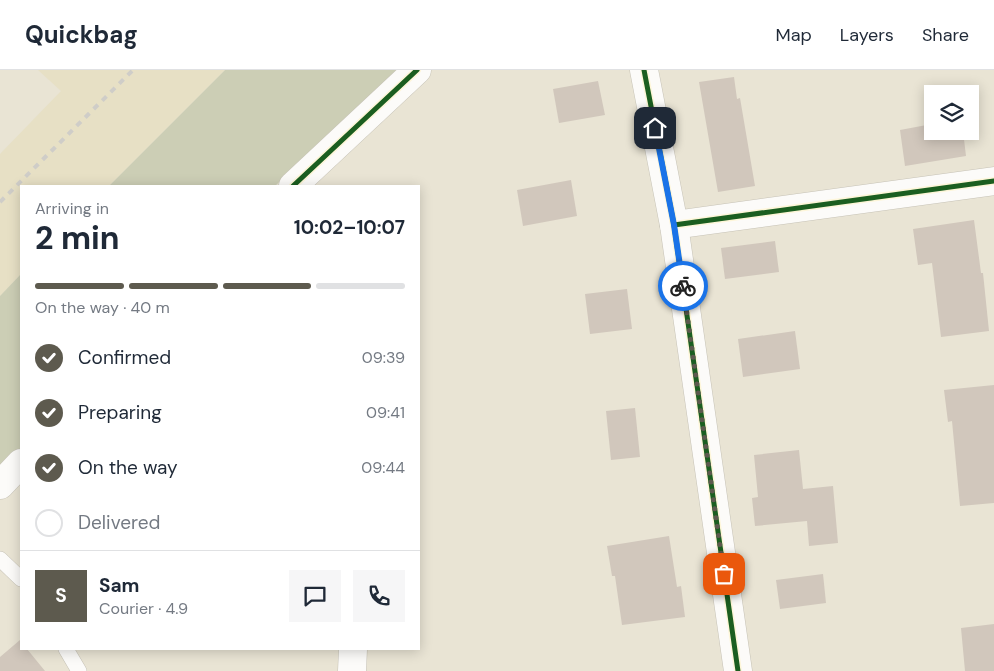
<!DOCTYPE html>
<html lang="en">
<head>
<meta charset="utf-8">
<style>
  body { margin:0; font-family:"DM Sans",sans-serif; background:#f6f6f7; color:#1f2937; height:100vh; display:flex; flex-direction:column; font-size:19px; white-space:nowrap }
  * { box-sizing:border-box; margin:0 }
  p { font-size:16px; color:#747a83 }
  .icon { flex:none; width:28px; height:28px; fill:none; stroke:currentColor; stroke-width:2; stroke-linecap:round; stroke-linejoin:round }
  .map { position:relative; flex:1; overflow:hidden }
  .panel { position:absolute; left:20px; top:115px; width:400px; height:465px; display:flex; flex-direction:column; background:#fff; border-radius:0px; box-shadow:0 2px 12px #0003 }
  .panel>* { flex:none }
  .fabs { position:absolute; left:924px; top:15px; display:grid; gap:10px }
  .fabs a { display:grid; place-items:center; width:55px; height:55px; border-radius:0px; background:#fff; box-shadow:0 2px 12px #0003; font-size:25px }
  .pin { position:absolute; display:grid; place-items:center; width:42px; height:42px; color:#fff; margin:-21px; border-radius:10px; box-shadow:0 2px 8px #0006 }
  .courier { position:absolute; display:grid; place-items:center; width:50px; height:50px; margin:-25px; border:4px solid #1a73e8; border-radius:50%; background:#fff; color:#222; box-shadow:0 1px 6px #0007 }
  .overview em { font-style:normal; font-weight:700 }
  .overview div { display:flex; flex-direction:column-reverse }
  .overview { display:flex; align-items:center; justify-content:space-between; height:85px; padding:0 15px }
  h1 { font-size:32px; font-weight:700; line-height:38px }
  .bar { display:grid; grid-template-columns:repeat(4,1fr); gap:8px 5px; align-content:center; height:60px; padding:0 15px }
  .bar i { height:6px; border-radius:4px; background:#e0e1e3 }
  .bar .selected { background:#5d5a4e }
  .bar p { grid-column:span 4 }
  .line { display:flex; align-items:center; gap:12px; padding:0 15px; border-top:1px solid #e0e1e3 }
  .line div { flex:1 }
  .round { display:grid; place-items:center; flex:none; width:52px; height:52px; border-radius:0px; background:#f6f6f7 }
  ol { padding:0 15px; list-style:none }
  li { display:flex; align-items:center; gap:15px; height:55px }
  li p { margin-inline-start:auto }
  li .icon { padding:5px; border-radius:50%; background:#5d5a4e; color:#fff; stroke-width:4 }
  li:last-child { color:#747a83 }
  li i { width:28px; height:28px; border:2px solid #e0e1e3; border-radius:50% }
  header { display:flex; align-items:center; gap:30px; box-sizing:border-box; height:70px; padding:0 25px; background:#fff; border-bottom:1px solid #e0e1e3 }
  header strong { font-size:24px }
  nav { display:flex; gap:28px; margin-inline-start:auto; font-size:18px }
  .map>svg:first-child { display:block }
</style>
</head>
<body>
<header>
<strong>Quickbag</strong>
<nav><a>Map</a><a>Layers</a><a>Share</a></nav>
</header>
<div class="map">
<svg width="994" height="601" viewBox="0 0 994 601">
  <rect width="100%" height="100%" fill="#e9e4d4"/>
  <!-- built -->
  <path fill="#e7e0c5" d="M38,0H225L109,116H21V204L0,226V84L61,21Z"/>
  <!-- green -->
  <g fill="#ccceb5">
    <path d="M225,0H399L275,116H109Z"/>
    <path d="M21,204V379L0,402V226Z"/>
  </g>
  <!-- building -->
  <g fill="#d1c7bc">
    <path d="M734,7L737,29L740,28L755,116L718,122L699,12Z"/>
    <path d="M598,11L605,45L559,53L553,19Z"/>
    <path d="M932,54V61H963L966,86L905,96L900,60Z"/>
    <path d="M571,110L577,146L523,156L517,120Z"/>
    <path d="M974,150L981,203H983L989,261L941,267L932,193L918,195L913,159Z"/>
    <path d="M775,171L779,202L725,209L721,178Z"/>
    <path d="M627,219L632,259L590,264L585,224Z"/>
    <path d="M795,261L800,299L743,307L738,269Z"/>
    <path d="M994,315V433L960,436L952,351L948,352L944,320Z"/>
    <path d="M635,338L640,387L611,390L606,341Z"/>
    <path d="M799,380L803,419L833,416L838,473L809,476L807,451L755,456L752,428L758,427L754,385Z"/>
    <path d="M669,466L677,517L681,516L685,547L622,555L615,506H612L607,476Z"/>
    <path d="M823,504L826,533L780,539L776,510Z"/>
    <path d="M994,554V601H965L961,558Z"/>
    <path d="M20,570L21,572V579H27L45,601H0V587Z"/>
  </g>
  <g fill="none" stroke-linecap="round" stroke-linejoin="round">
    <defs>
      <g id="service">
        <path d="M0,489L21,509"/>
        <path d="M66,579L79,601"/>
      </g>
      <g id="minor">
        <path d="M644,0L674,155L738,601"/>
        <path d="M293,116L417,0"/>
        <path d="M674,155L994,111"/>
        <path d="M0,415L21,393"/>
        <path d="M352,601L353,579"/>
      </g>
    </defs>
    <!-- service casing -->
    <use href="#service" stroke="#c6c2b6" stroke-width="16"/>
    <!-- minor casing -->
    <use href="#minor" stroke="#c6c2b6" stroke-width="29"/>
    <!-- service -->
    <use href="#service" stroke="#fcfbf9" stroke-width="15"/>
    <!-- minor -->
    <use href="#minor" stroke="#fcfbf9" stroke-width="28"/>
    <!-- rail -->
    <path stroke="#cfcdc8" stroke-width="4" stroke-dasharray="6 6" stroke-linecap="butt" d="M0,132L133,0"/>
    <defs>
      <g id="cycleway">
        <path d="M644,0L674,155L738,601"/>
        <path d="M293,116L417,0"/>
        <path d="M674,155L994,111"/>
      </g>
    </defs>
    <!-- cycleway casing -->
    <use href="#cycleway" stroke="#fef6d9" stroke-width="8"/>
    <!-- cycleway -->
    <use href="#cycleway" stroke="#1b5e20" stroke-width="5"/>
  </g>
  <g fill="none" stroke-linecap="round" stroke-linejoin="round">
    <!-- done -->
    <path stroke="#5d5a4e" stroke-width="5" stroke-dasharray="0 9" d="M683,216L724,504"/>
    <!-- route -->
    <path stroke="#1a73e8" stroke-width="6" d="M655,58L674,155L683,216"/>
  </g>
</svg>
<div class="fabs">
<a><svg class="icon" aria-label="layers" viewBox="0 0 24 24"><path d="M12 4l9 5-9 5-9-5zM3 14l9 5 9-5"/></svg></a>
</div>
<div class="pin" style="left:724px;top:504px;background:#ea580c"><svg class="icon" aria-label="bag" viewBox="0 0 24 24"><path d="M5 8h14l-1 12H6zM9 8a3 3 0 0 1 6 0"/></svg></div>
<div class="pin" style="left:655px;top:58px;background:#1f2937"><svg class="icon" aria-label="home" viewBox="0 0 24 24"><path d="M3 11l9-7 9 7M6 9v11h12V9"/></svg></div>
<div class="courier" style="left:683px;top:216px"><svg class="icon" aria-label="bike" viewBox="0 0 24 24"><circle cx="6" cy="16" r="4"/><circle cx="18" cy="16" r="4"/><path d="M6 16l4-8h5l3 8M10 8l3 8H6M13 5h3"/></svg></div>
<section class="panel">
<div class="overview"><div><h1>2 min</h1><p>Arriving in</p></div><em>10:02–10:07</em></div>
<div class="bar"><i class="selected"></i><i class="selected"></i><i class="selected"></i><i></i><p>On the way · 40 m</p></div>
<ol>
<li><svg class="icon" aria-label="check" viewBox="0 0 24 24"><path d="M5 12l5 5 9-10"/></svg>Confirmed<p>09:39</p></li>
<li><svg class="icon" aria-label="check" viewBox="0 0 24 24"><path d="M5 12l5 5 9-10"/></svg>Preparing<p>09:41</p></li>
<li><svg class="icon" aria-label="check" viewBox="0 0 24 24"><path d="M5 12l5 5 9-10"/></svg>On the way<p>09:44</p></li>
<li><i></i>Delivered</li>
</ol>
<div class="line" style="height:90px"><b class="round" style="background:#5d5a4e;color:#fff">S</b><div><b>Sam</b><p>Courier · 4.9</p></div><a class="round"><svg class="icon" aria-label="chat" viewBox="0 0 24 24"><path d="M4 5h16v11H9l-5 4z"/></svg></a><a class="round"><svg class="icon" aria-label="phone" viewBox="0 0 24 24"><path d="M5 4h4l2 5-3 2q2 4 5 5l2-3 5 2v4C11 20 4 13 5 4z"/></svg></a></div>
</section>
</div>
</body>
</html>
